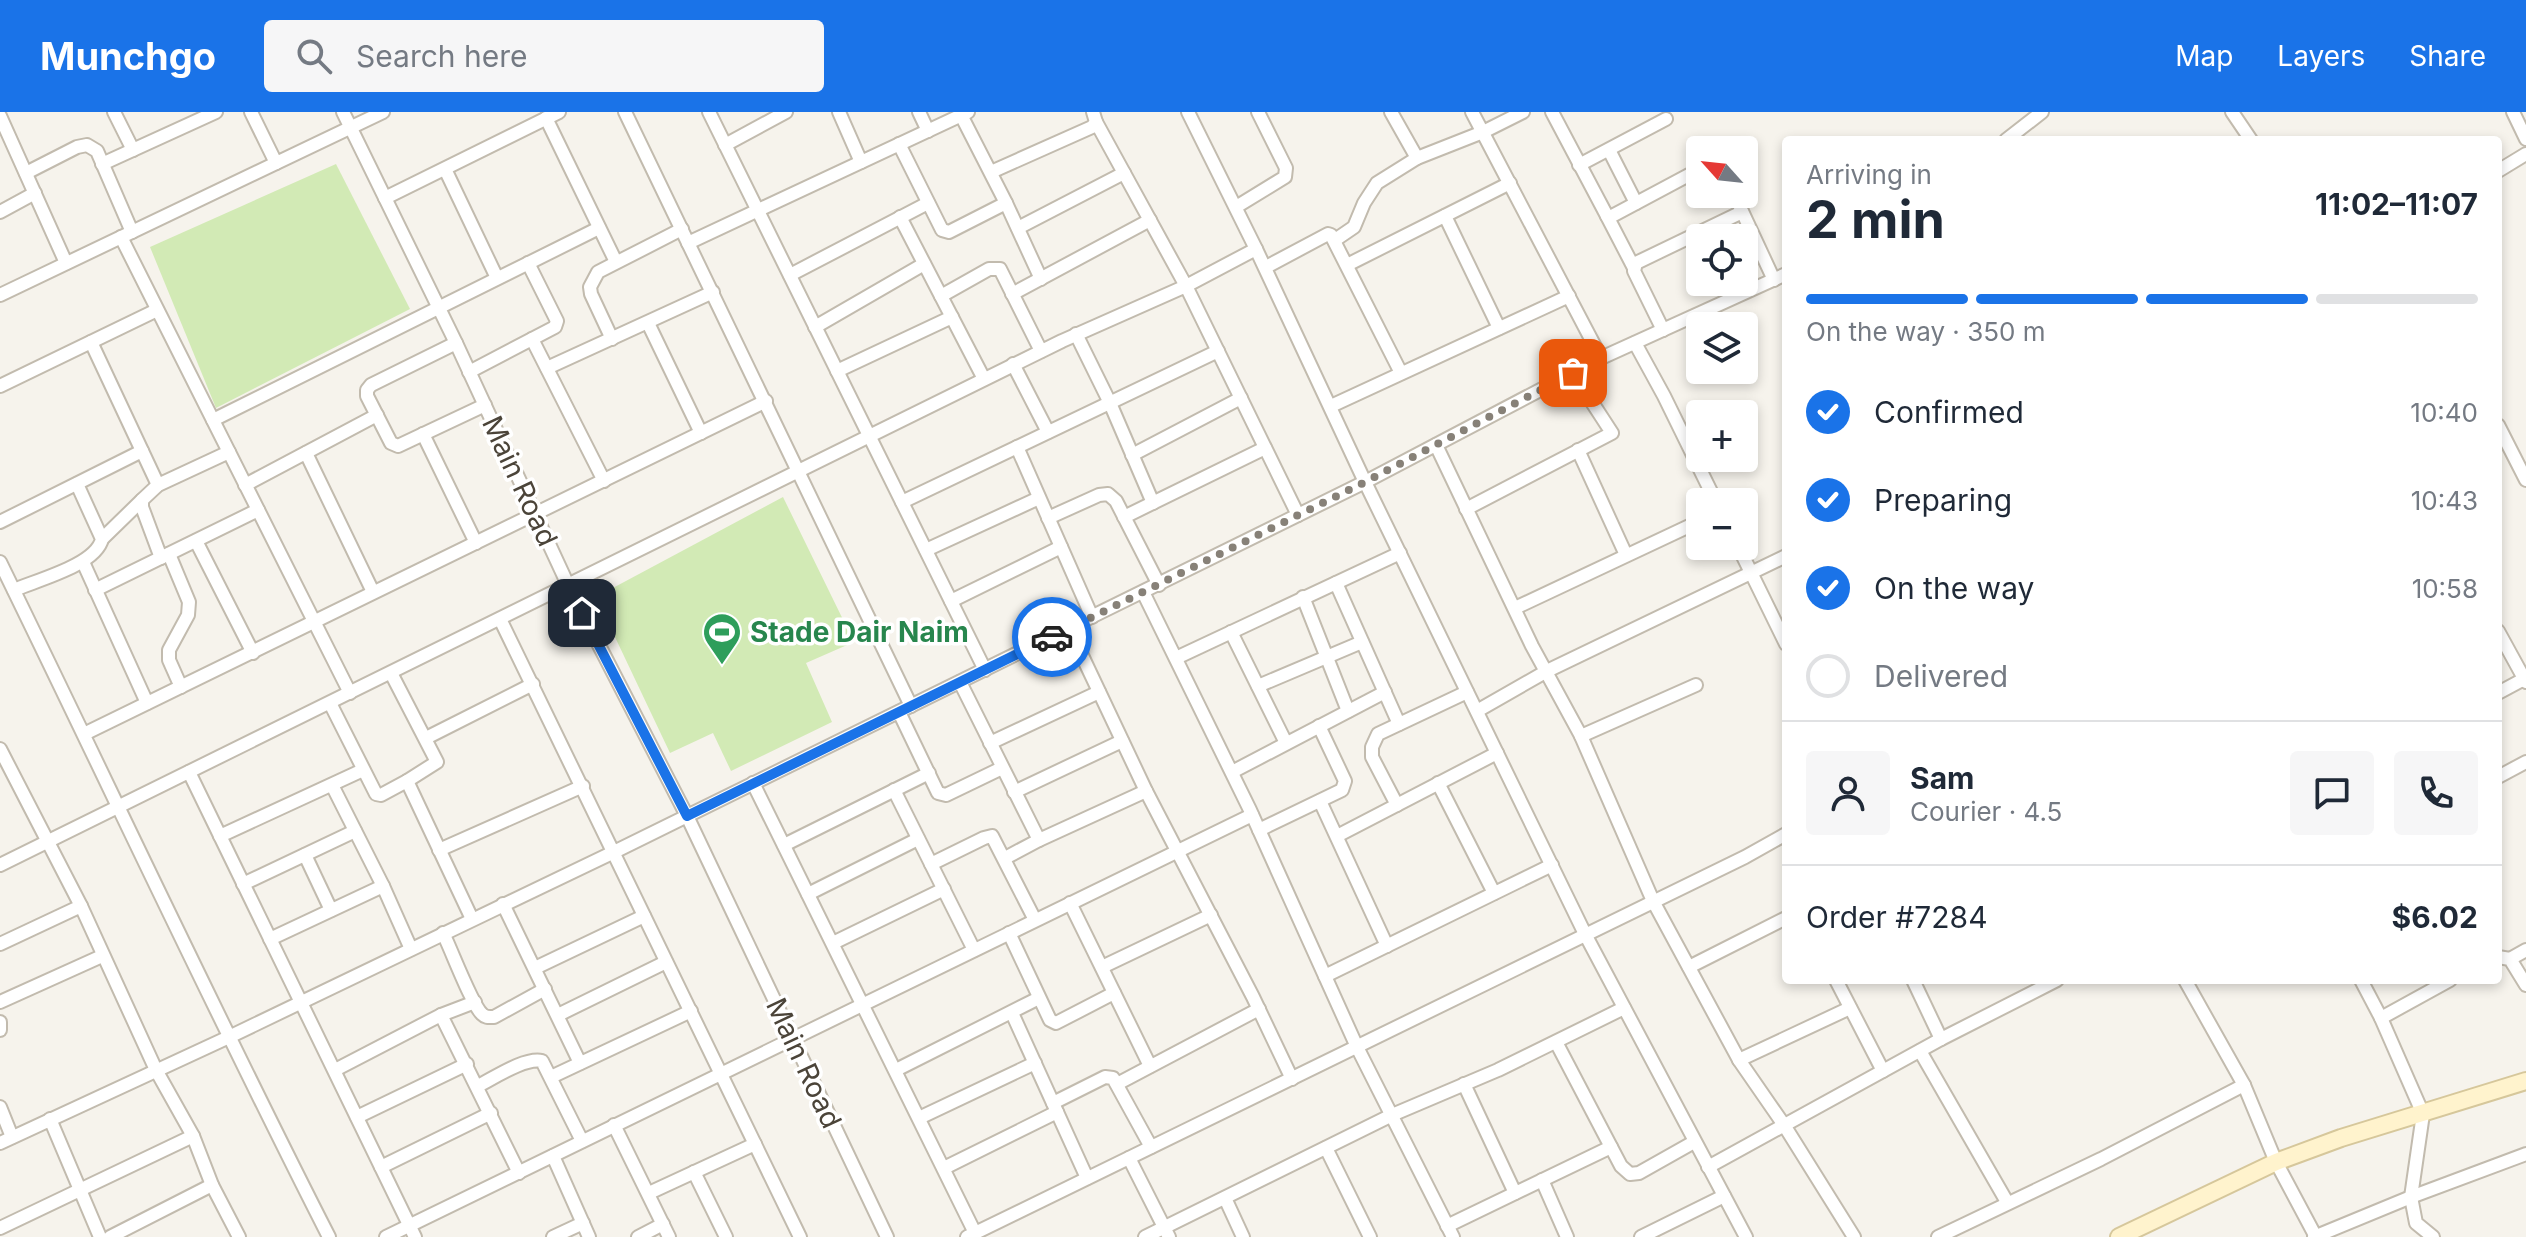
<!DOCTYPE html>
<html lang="en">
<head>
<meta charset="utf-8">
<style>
  body { margin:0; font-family:Inter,sans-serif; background:#f6f6f7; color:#1f2937; height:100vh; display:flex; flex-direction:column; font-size:30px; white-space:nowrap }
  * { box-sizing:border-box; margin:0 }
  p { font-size:26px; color:#747a83 }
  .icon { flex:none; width:44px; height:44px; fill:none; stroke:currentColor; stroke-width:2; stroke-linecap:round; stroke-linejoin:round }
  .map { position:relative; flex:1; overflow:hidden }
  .details { position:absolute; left:1782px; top:24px; width:720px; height:848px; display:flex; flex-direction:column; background:#fff; border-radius:8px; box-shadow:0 4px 12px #0003 }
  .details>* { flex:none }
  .needle { width:52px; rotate:297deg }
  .controls { position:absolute; left:1686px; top:24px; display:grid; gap:16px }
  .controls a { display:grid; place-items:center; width:72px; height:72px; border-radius:8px; background:#fff; box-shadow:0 4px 12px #0003; font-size:40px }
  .pin { position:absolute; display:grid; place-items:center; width:68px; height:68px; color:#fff; margin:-34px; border-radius:16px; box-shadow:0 4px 12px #0006 }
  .courier { position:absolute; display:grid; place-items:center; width:80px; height:80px; margin:-40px; border:6px solid #1a73e8; border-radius:50%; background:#fff; color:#222; box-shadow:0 2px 10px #0007 }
  .overview em { font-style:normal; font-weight:700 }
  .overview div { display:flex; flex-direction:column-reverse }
  .overview { display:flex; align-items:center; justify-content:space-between; height:136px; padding:0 24px }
  h1 { font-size:52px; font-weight:700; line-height:60px }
  .bar { display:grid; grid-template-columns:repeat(4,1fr); gap:12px 8px; align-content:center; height:96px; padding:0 24px }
  .bar i { height:10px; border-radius:6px; background:#e0e1e3 }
  .bar .current { background:#1a73e8 }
  .bar p { grid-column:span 4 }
  .line { display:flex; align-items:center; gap:20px; padding:0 24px; border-top:2px solid #e0e1e3 }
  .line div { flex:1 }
  .round { display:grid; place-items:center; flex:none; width:84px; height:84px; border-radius:8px; background:#f6f6f7 }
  ol { padding:0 24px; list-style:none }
  li { display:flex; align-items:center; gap:24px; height:88px }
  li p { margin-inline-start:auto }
  li .icon { padding:8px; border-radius:50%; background:#1a73e8; color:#fff; stroke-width:4 }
  li:last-child { color:#747a83 }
  li i { width:44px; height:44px; border:4px solid #e0e1e3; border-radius:50% }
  header { display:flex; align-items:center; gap:48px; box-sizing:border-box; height:112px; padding:0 40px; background:#1a73e8; color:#fff }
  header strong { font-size:38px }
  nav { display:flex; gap:44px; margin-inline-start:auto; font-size:28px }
  .search { width:560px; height:72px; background:#f6f6f7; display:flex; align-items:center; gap:20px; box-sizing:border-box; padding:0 28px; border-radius:8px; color:#747a83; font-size:30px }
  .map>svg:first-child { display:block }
</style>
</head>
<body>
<header>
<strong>Munchgo</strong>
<div class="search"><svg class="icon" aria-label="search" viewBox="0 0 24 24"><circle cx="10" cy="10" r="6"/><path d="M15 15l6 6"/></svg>Search here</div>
<nav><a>Map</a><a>Layers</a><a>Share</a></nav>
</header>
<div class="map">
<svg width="2526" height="1125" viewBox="0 0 2526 1125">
  <rect width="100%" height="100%" fill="#f6f3ec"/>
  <!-- green -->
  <g fill="#d2eab5">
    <path d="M336,52L410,197L216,296L150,135Z"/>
    <path d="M783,385L854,530L806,551L832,610L731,659L713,621L670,641L596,485Z"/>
  </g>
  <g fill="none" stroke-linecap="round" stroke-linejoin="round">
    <defs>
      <g id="street">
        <path d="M114,0L133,38"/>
        <path d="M251,0L276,51"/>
        <path d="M343,0L456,231L568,473L687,704L887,1125"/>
        <path d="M625,0L911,594"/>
        <path d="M709,0L985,558"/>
        <path d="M839,0L861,50"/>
        <path d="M919,0L928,19"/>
        <path d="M1188,0L1256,137"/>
        <path d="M1391,0L1417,46"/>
        <path d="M1472,0L1601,246L1786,162"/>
        <path d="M1552,0L1607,104H1612L1700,57"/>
        <path d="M2232,0L2251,28"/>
        <path d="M2513,0L2526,27"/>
        <path d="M961,3L1006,91L1041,167"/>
        <path d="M0,4L66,151"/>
        <path d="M546,6L616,150"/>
        <path d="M1096,10L1186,174L1298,403"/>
        <path d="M2006,28L2042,0"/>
        <path d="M899,32L942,118L949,120L1006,91"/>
        <path d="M725,33L786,0"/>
        <path d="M1609,38L1636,91"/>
        <path d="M102,52L216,0"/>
        <path d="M1579,53L1666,7"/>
        <path d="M445,57L497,166"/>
        <path d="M2498,59L2526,42"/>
        <path d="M991,60L1092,15L1096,10L1093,0"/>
        <path d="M26,61L77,35L87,33L97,39L132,120"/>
        <path d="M1734,82L1774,168"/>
        <path d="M385,86L559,0"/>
        <path d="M1236,95L1285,65L1286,56L1258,0"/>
        <path d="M0,100L35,81"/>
        <path d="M1445,104L1499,216"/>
        <path d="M1607,104L1634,156"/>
        <path d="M900,105L984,267"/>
        <path d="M1018,116L1124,61"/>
        <path d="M121,125L350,581"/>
        <path d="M1335,128L1354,115L1364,91L1377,71L1417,46L1483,20L1523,0"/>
        <path d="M688,131L968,0"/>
        <path d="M1347,153L1510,71"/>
        <path d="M1266,155L1328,122L1331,123L1401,261"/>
        <path d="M790,163L928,91"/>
        <path d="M1012,182L1150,108"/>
        <path d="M0,183L383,0"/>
        <path d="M941,184L989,157H1000L1041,239"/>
        <path d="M648,211L701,321"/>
        <path d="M815,215L924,152"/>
        <path d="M1663,218L1634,159L1636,151L1742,100"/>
        <path d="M1076,222L1110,291L1153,391"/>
        <path d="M532,227L604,369"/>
        <path d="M612,227L591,182L590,175L598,160L682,117"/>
        <path d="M91,230L158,373"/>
        <path d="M456,231L371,273L367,278V284L391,331L398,334L485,293"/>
        <path d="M1635,231L1664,284L1716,390"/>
        <path d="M1013,252L1048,320"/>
        <path d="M547,256L713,180"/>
        <path d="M837,259L952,205"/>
        <path d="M469,260L555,215L557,209L528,151"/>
        <path d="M0,274L157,198"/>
        <path d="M1331,294L1569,184"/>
        <path d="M213,308L599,116"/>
        <path d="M2498,313L2526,368"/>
        <path d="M423,322L476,431"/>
        <path d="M1436,333L1532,534L1581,624L1653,789L1739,948L1784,1013L1854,1125"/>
        <path d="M1017,335L1092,505"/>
        <path d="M1578,338L1626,443"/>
        <path d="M306,341L373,480"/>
        <path d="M1132,343L1241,286"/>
        <path d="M245,373L377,303"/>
        <path d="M902,390L1218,239"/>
        <path d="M1466,397L1612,321L1573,261"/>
        <path d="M1124,405L1265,336"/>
        <path d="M1048,406L1099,383L1108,382L1116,389L1159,473"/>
        <path d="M0,410L142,339"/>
        <path d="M102,427L142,388"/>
        <path d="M196,429L253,541"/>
        <path d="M1738,434L1786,532"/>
        <path d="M926,438L1039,386"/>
        <path d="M169,442L189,490L188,503L169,538V548L181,575"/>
        <path d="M161,446L142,395V388L158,373L229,340"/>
        <path d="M0,450C110,675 215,902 329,1125"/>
        <path d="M83,450L147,591"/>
        <path d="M1336,471L1399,612"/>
        <path d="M14,478C37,468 96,453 102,427L77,372"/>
        <path d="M95,478L258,398"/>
        <path d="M1143,480L1250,698L1357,935L1453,1125"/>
        <path d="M1303,485L1348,599"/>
        <path d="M951,489L1061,435"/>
        <path d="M1515,496L1700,409"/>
        <path d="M500,507L800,1125"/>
        <path d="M1069,516L1146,679L1253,885L1292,967"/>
        <path d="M2498,519L2526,570"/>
        <path d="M1231,520L1286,631"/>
        <path d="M1176,546L1400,441"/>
        <path d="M391,561L437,650L407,669"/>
        <path d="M960,570L1039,728"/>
        <path d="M1258,574L1362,530"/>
        <path d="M2498,581L2524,567"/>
        <path d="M330,591L376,682L381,683L407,669L472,807"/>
        <path d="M1477,599L1547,559L1786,444"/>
        <path d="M899,600L938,681L946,683L1002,656"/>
        <path d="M84,622L766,289"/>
        <path d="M1581,624L1696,573"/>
        <path d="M426,626L533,572"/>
        <path d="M990,631L1099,580"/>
        <path d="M0,637L81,794L156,958L193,1024L212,1073L239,1125"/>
        <path d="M189,660L415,1125"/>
        <path d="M1232,660L1385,580"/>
        <path d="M2498,665L2526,650"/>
        <path d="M753,671L975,1121"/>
        <path d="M1438,671L1494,781"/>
        <path d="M332,673L383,774L411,837"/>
        <path d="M894,678L974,838"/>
        <path d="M1014,680L1122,629"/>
        <path d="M1320,689L1387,834"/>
        <path d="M1397,693L1372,645V635L1378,622L1467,580"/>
        <path d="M1259,718L1342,678L1345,669L1319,614"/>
        <path d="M220,724L363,658"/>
        <path d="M1337,724L1497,641"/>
        <path d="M784,733L929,661"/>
        <path d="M439,738L583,674"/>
        <path d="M305,743L331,798"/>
        <path d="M1005,746L1039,728L1146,679"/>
        <path d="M931,752L984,726L992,724L1035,808"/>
        <path d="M0,753L1062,229L1186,174L1256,137L1365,370L1585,822L1746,1125"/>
        <path d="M243,772L355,719"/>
        <path d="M808,782L918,727"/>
        <path d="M1070,791L1150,954"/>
        <path d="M503,792L580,951"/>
        <path d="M443,821C451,837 472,893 482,902C486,906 489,905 494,905L545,877"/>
        <path d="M1009,821L1050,908L1056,911L1114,881"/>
        <path d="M270,827L383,774"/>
        <path d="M833,831L944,777"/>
        <path d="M0,832L81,794"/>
        <path d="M2498,845L2510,847L2526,873"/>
        <path d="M2510,847L2526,838"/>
        <path d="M1102,855L1211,803"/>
        <path d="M1689,855L1786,806"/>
        <path d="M535,856L644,804"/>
        <path d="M1325,864L1552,753"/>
        <path d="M1836,868L1883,959"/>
        <path d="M1913,868L1941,927"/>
        <path d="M2185,868L2244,973L2276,1050L2316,1125"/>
        <path d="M2361,868L2381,906L2423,1002L2411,1085L2416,1111L2433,1125"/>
        <path d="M0,890L102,844"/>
        <path d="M1012,901L1087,1066"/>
        <path d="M441,903L519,1061"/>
        <path d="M558,903L666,850"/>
        <path d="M2381,906L2450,868"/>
        <path d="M0,910V918"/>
        <path d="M1556,930L1621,1054L1630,1062L1639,1061L1694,1030"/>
        <path d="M1920,939L2007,1090"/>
        <path d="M1739,948L1850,896"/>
        <path d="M335,958L441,903L475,890"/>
        <path d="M896,958L1039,886"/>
        <path d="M551,965L691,899"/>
        <path d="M1117,972L1259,897"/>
        <path d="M1464,972L1515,1081"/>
        <path d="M478,974C494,966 525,945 542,949L582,1029"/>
        <path d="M1053,991L1105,965L1113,966L1151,1035"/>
        <path d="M0,995L12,1025"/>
        <path d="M357,1005L467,952"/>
        <path d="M919,1006L1035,951"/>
        <path d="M50,1007L100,1125"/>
        <path d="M614,1013L669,1125"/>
        <path d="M0,1031L229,925L614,740L1365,370L1601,246"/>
        <path d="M1326,1036L1370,1125"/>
        <path d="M553,1044L589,1125"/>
        <path d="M1129,1046L1169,1125"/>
        <path d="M381,1055L491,1001"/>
        <path d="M1708,1055L1941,927L2057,868"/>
        <path d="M944,1056L1057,1000"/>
        <path d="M694,1060L726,1125"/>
        <path d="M1542,1068L1567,1125"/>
        <path d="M649,1081L755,1032"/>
        <path d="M1225,1086L1243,1125"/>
        <path d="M1447,1114L1611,1035"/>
        <path d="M0,1116L193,1024"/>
        <path d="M110,1125L212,1073"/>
        <path d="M386,1125L1252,703"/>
        <path d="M553,1125L583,1111"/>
        <path d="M638,1125L663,1112"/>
        <path d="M967,1125L1745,745L1786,722"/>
        <path d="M1145,1125L1392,1003L1498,958L1624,896"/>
        <path d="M1641,1125L1724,1084"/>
        <path d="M1938,1125L2101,1047L2244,973"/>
        <path d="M2314,1125L2411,1085L2526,1042"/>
      </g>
      <path id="secondary" d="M2119,1125L2276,1050L2341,1026L2526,969"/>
    </defs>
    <!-- street casing -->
    <use href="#street" stroke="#c2bbae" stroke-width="16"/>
    <!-- secondary casing -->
    <use href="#secondary" stroke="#d6c79b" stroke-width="20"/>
    <!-- street -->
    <use href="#street" stroke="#fff" stroke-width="12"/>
    <!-- secondary -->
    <use href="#secondary" stroke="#fff3cd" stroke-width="16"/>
  </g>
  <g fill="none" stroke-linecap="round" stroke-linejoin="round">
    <!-- done -->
    <path stroke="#878178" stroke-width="8" stroke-dasharray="0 14.4" d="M1052,525L1365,370L1573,261"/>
    <!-- route -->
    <path stroke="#1a73e8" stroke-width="10" d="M582,501L687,704L1052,525"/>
  </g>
  <!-- icons -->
  <defs>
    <symbol id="stadium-pin" viewBox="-11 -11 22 30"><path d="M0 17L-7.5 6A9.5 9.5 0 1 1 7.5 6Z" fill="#2e9e5b" stroke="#fff"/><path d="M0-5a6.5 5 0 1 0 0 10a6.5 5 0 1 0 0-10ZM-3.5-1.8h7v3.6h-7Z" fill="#fff"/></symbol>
  </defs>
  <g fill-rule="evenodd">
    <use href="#stadium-pin" x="700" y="498" width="44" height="60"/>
  </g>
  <g text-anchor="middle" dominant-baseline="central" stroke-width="7" stroke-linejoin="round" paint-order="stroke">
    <!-- street labels -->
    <g font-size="28" fill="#4b4439" stroke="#fff">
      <text transform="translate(520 369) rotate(65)">Main Road</text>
      <text transform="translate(804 951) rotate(65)">Main Road</text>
    </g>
    <!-- leisure labels -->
    <g font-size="28" font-weight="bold" fill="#27864d" stroke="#fff" text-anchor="start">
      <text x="750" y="520">Stade Dair Naim</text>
    </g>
  </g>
</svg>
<div class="controls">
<a><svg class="needle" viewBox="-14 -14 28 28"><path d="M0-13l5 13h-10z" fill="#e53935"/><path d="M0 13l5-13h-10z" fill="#747a83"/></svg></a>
<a><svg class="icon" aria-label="locate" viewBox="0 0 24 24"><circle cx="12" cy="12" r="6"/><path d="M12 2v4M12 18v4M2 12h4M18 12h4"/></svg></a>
<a><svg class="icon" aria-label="layers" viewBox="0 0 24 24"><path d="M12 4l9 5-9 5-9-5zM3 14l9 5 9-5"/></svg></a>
<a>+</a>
<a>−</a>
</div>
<div class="pin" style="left:1573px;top:261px;background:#ea580c"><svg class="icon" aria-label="bag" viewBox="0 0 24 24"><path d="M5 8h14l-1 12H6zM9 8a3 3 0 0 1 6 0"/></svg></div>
<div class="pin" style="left:582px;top:501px;background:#1f2937"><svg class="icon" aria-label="home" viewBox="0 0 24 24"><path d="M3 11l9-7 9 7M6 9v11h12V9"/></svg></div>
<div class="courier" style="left:1052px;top:525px"><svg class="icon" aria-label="car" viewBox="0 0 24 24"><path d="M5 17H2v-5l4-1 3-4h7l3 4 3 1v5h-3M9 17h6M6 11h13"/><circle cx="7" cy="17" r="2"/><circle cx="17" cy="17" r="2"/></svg></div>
<section class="details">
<div class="overview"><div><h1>2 min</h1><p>Arriving in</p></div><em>11:02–11:07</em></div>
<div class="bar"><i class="current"></i><i class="current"></i><i class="current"></i><i></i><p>On the way · 350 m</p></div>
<ol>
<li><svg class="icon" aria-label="check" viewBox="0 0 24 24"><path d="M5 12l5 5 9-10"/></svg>Confirmed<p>10:40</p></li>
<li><svg class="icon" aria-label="check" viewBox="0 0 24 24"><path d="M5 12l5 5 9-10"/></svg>Preparing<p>10:43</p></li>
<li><svg class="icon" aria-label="check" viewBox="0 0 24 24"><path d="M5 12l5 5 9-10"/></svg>On the way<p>10:58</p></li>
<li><i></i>Delivered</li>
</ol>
<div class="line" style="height:144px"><a class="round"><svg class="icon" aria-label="person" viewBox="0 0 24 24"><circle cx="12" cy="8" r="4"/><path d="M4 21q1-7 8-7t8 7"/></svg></a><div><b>Sam</b><p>Courier · 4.5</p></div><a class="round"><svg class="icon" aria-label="chat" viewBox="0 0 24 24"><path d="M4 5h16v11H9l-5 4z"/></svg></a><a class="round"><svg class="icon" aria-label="phone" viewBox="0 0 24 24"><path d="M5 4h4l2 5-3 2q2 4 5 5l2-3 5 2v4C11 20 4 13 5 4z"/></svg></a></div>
<div class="line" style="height:104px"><div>Order #7284</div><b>$6.02</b></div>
</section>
</div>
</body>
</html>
